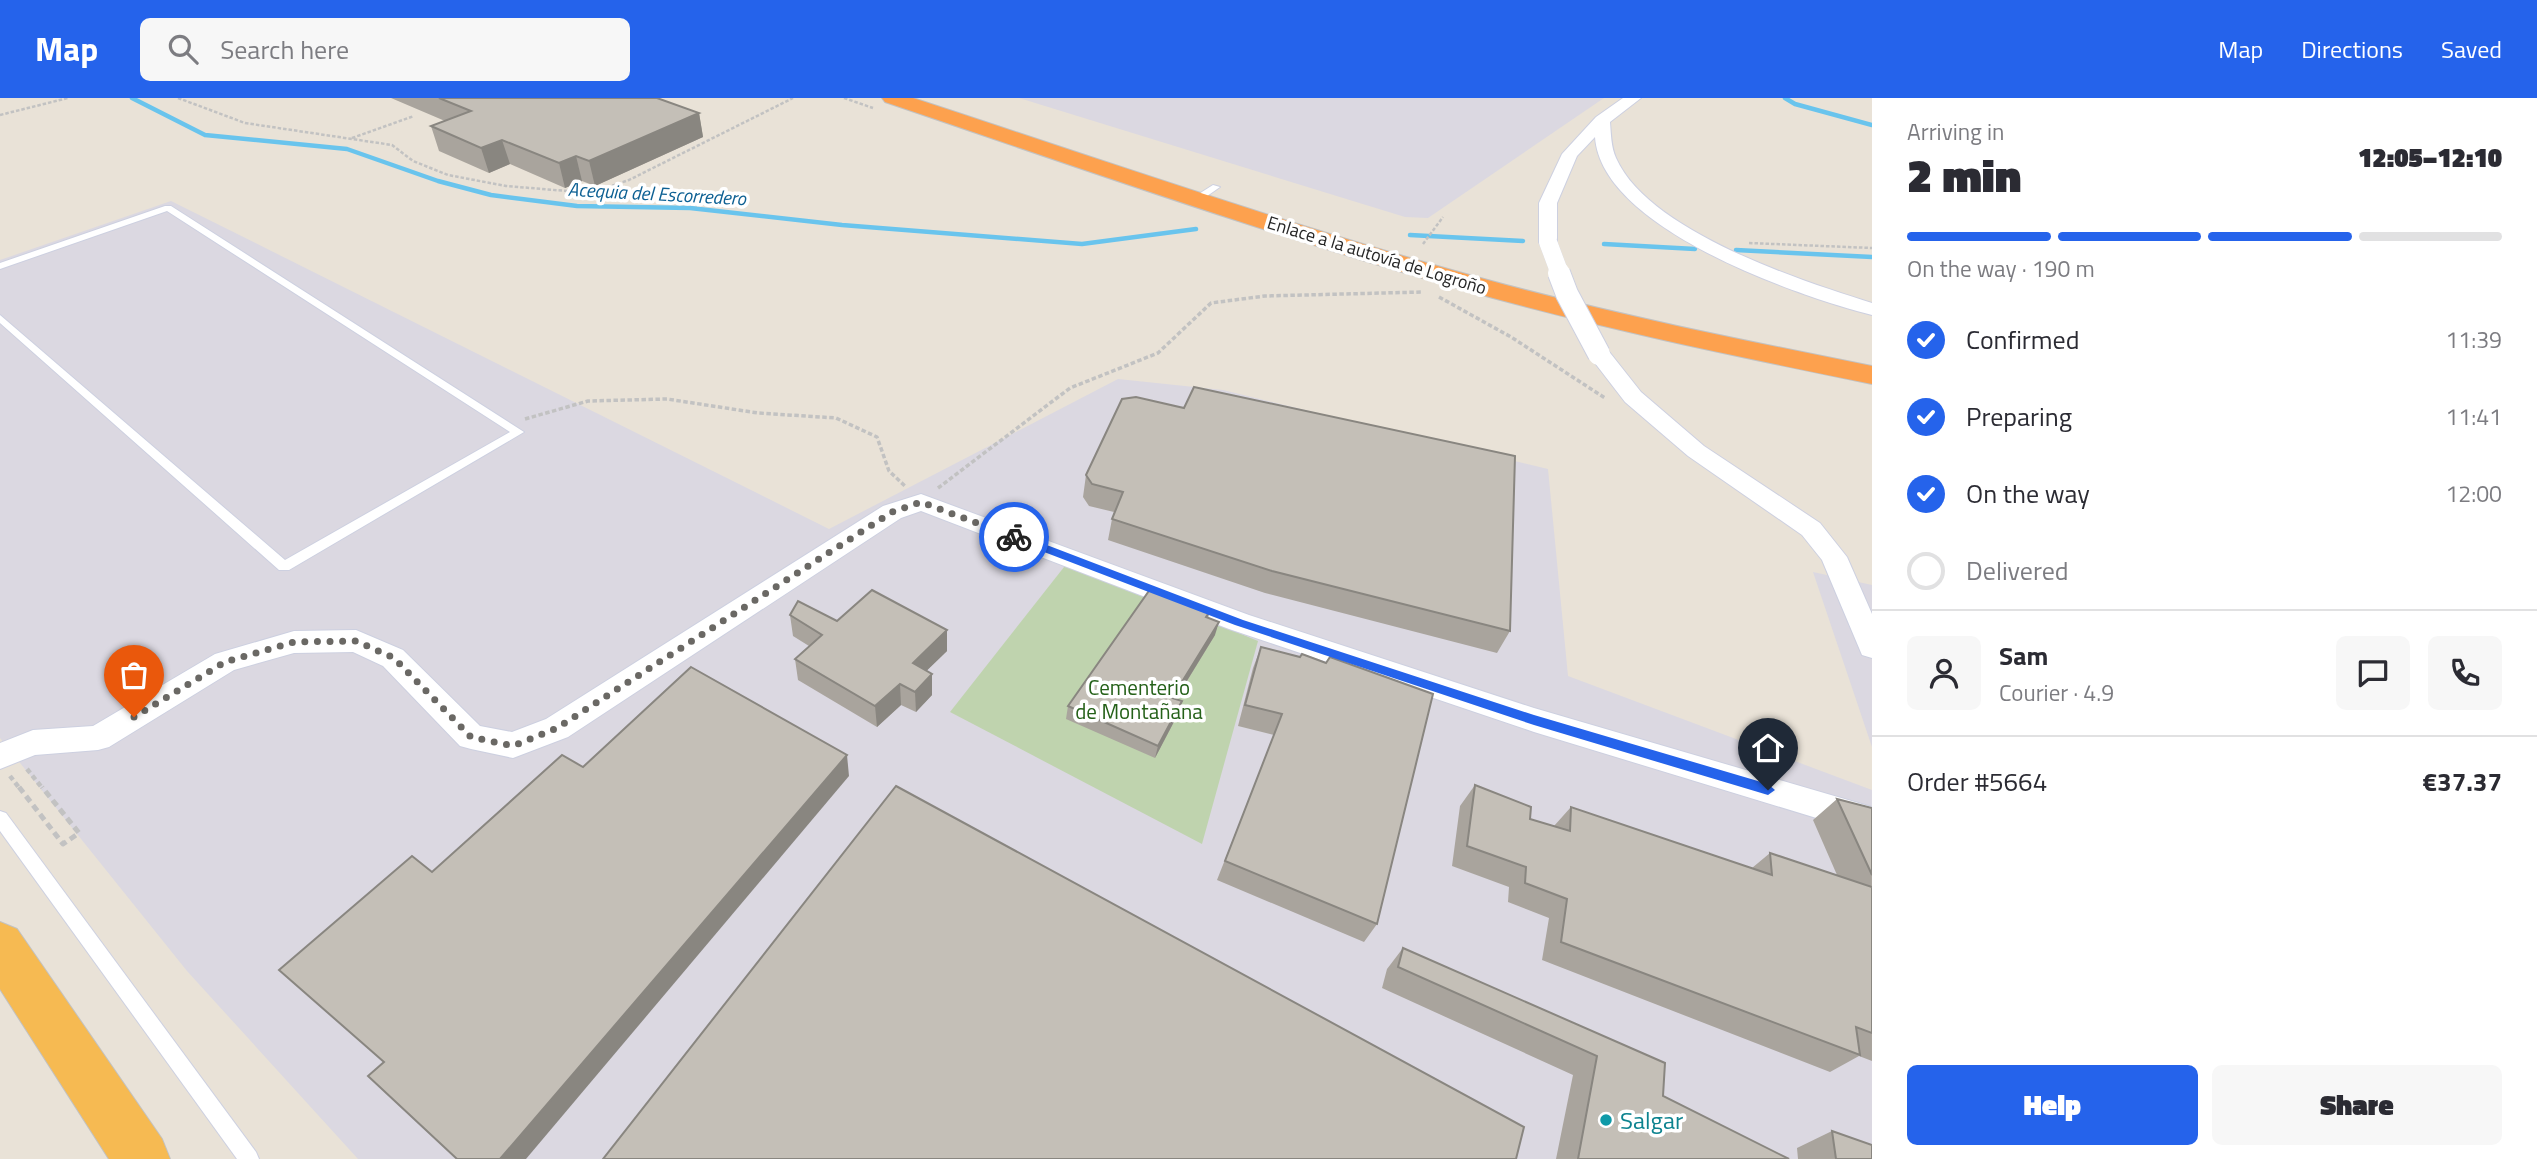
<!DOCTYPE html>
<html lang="en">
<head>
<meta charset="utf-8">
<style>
  body { margin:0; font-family:"Titillium Web",sans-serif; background:#f7f7f7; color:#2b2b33; height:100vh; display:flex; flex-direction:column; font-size:26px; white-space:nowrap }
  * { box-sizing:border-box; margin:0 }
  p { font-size:23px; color:#7c7c81 }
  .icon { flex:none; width:38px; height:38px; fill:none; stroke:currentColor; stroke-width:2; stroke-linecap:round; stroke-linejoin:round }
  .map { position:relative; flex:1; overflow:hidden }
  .sheet { display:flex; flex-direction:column; background:#fff; width:665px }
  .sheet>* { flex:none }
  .pin { position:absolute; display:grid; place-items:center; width:60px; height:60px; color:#fff; margin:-72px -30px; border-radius:50% 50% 50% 0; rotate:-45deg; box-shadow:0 0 7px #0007 }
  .pin .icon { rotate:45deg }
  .courier { position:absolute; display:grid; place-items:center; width:70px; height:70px; margin:-35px; border:5px solid #2563eb; border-radius:50%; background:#fff; color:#222; box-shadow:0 2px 9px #0007 }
  .summary em { font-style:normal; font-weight:800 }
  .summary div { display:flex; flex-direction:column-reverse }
  .summary { display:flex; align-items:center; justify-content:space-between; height:119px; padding:0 35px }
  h1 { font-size:46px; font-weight:800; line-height:52px }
  .bar { display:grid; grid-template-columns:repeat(4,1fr); gap:10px 7px; align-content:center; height:84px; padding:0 35px }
  .bar i { height:9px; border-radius:5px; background:#e1e1e2 }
  .bar .current { background:#2563eb }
  .bar p { grid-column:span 4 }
  .line { display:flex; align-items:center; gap:18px; padding:0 35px; border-top:2px solid #e1e1e2 }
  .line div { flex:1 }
  .round { display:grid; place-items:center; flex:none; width:74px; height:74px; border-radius:10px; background:#f7f7f7 }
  ol { padding:0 35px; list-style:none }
  li { display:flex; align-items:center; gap:21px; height:77px }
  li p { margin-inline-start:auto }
  li .icon { padding:7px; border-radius:50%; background:#2563eb; color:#fff; stroke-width:4 }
  li:last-child { color:#7c7c81 }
  li i { width:38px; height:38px; border:4px solid #e1e1e2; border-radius:50% }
  .primary-button { display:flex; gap:14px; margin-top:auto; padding:14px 35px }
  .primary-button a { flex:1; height:80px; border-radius:10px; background:#2563eb; color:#fff; font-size:28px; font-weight:800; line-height:80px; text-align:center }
  .primary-button a+a { background:#f7f7f7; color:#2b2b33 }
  header { display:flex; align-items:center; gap:42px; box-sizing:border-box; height:98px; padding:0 35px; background:#2563eb; color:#fff }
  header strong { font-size:33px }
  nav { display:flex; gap:38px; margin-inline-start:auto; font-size:24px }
  .search { width:490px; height:63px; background:#f7f7f7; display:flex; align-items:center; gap:18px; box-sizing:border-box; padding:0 24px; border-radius:10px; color:#7c7c81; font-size:26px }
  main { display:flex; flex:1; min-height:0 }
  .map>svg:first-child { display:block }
</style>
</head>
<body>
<header>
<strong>Map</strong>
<div class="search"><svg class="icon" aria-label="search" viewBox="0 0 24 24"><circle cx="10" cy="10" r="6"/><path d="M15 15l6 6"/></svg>Search here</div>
<nav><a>Map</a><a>Directions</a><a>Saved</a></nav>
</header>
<main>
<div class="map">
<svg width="1872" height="1061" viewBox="0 0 1872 1061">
  <rect width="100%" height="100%" fill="#e9e2d7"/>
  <!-- industrial -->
  <g fill="#dbd8e1">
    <path d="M1019,0H1604L1428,120L1405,119Z"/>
    <path d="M171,103L829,431L1118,281L1223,292L1548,371L1568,578L1872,692V1061H358L187,873L0,640V162Z"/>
    <path d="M1813,474L1872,487V649Z"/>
  </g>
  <!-- cemetery -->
  <path fill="#bfd3ae" d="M1068,464L1258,543L1202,746L950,614Z"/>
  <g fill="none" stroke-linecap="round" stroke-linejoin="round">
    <!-- stream -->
    <g stroke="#69c4ed" stroke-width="4.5">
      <path d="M132,0L205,37L347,51L438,83L491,97L577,108L690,110L842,127L1082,146L1196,131"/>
      <path d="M1785,0L1795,6L1872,27"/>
      <path d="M1410,137L1523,143"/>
      <path d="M1604,146L1695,151"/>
      <path d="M1736,152L1872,159"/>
    </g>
    <defs>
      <g id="service">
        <path d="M1213,87L1220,89L1200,103H1194V99Z"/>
        <path d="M165,108H171L524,334L289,472H279L0,225V217L285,462L510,334L167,113L0,171V165Z"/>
        <path d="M0,713L6,715L256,1054L259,1061H237L0,733Z"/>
      </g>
      <g id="minor">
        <path d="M1623,0H1641L1610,24C1611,36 1611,49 1616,60C1648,133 1801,183 1872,205V217C1797,198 1601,130 1595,39L1577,58L1557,105V144L1548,150L1541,148L1539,144V105L1562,56L1596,19Z"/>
        <path d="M1599,250L1607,251L1641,294L1704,348L1820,425L1847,459L1872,516V560L1862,557L1822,462L1802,437L1688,358L1625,304L1588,256L1591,251Z"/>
        <path d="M921,396L1249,517L1534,610L1872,709V737L1534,634L1229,531L921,413L901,420L568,639L513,660L471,651L460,648L383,568L353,554L294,555L234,572L109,649L98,652L35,657L0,671V645L33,632L93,628L215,556L294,533L356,532L403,552L480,628L512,634L546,621L883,408Z"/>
      </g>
      <path id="trunk" d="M0,824L17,831L162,1041L170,1061H109L0,891Z"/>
      <path id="motorway" d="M882,0H913C1102,62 1291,128 1484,181C1612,216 1742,242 1872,268V286C1735,258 1598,230 1464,192C1269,137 1077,69 885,4Z"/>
    </defs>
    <!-- service casing -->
    <use href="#service" stroke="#cdd0e0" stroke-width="2"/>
    <!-- minor casing -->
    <use href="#minor" stroke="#cdd0e0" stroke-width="2"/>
    <!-- trunk casing -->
    <use href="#trunk" stroke="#c2c2c2" stroke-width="2"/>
    <!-- motorway casing -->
    <use href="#motorway" stroke="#c2c2c2" stroke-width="2"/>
    <!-- path-far3 -->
    <g stroke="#c2c2c2" stroke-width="2.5" stroke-dasharray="3.5 2" stroke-linecap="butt">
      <path d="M178,0L245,25L392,47L413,63L448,77L506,88L591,95L629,82L793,0"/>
      <path d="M844,0L873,10"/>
      <path d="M0,17L68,0"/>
      <path d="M352,40L414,18"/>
      <path d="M1749,145L1872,150"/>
      <path d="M1423,146L1443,119"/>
    </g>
    <!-- path-far2 -->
    <g stroke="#c2c2c2" stroke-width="3.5" stroke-dasharray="4.5 2.5" stroke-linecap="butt">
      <path d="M1439,199L1511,239L1605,300"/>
      <path d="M525,321L588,303L667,301L758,315L836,320L877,339L889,373L905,388"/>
      <path d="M938,390L1070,290L1158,255L1211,205L1265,198L1422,194"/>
    </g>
    <!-- path-far1 -->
    <g stroke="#c2c2c2" stroke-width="4.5" stroke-dasharray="5 3.5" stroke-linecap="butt">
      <path d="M27,671L43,691"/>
      <path d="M10,678L20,691"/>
    </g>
    <!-- path -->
    <path stroke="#c2c2c2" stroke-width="5" stroke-dasharray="7 4.5" stroke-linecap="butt" d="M19,689L63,746L79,735L42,689"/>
    <!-- service -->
    <use href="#service" fill="#fff" fill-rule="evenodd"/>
    <!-- minor -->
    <use href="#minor" fill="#fff" fill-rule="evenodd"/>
    <!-- trunk -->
    <use href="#trunk" fill="#f6ba52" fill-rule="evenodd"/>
    <!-- motorway -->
    <use href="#motorway" fill="#fda14e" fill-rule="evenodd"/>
    <defs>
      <path id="minor-bridge-far1" d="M1548,144L1560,176"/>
      <path id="minor-bridge" d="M1559,175L1567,196L1599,256"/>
    </defs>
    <!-- minor-bridge-far1 casing -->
    <use href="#minor-bridge-far1" stroke="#cdd0e0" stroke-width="18" stroke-linecap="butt"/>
    <!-- minor-bridge casing -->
    <use href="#minor-bridge" stroke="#cdd0e0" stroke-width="24" stroke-linecap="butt"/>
    <!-- minor-bridge-far1 -->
    <use href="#minor-bridge-far1" stroke="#fff" stroke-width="18"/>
    <!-- minor-bridge -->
    <use href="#minor-bridge" stroke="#fff" stroke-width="22"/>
  </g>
  <!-- wall -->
  <g fill="#a9a49d">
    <path d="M391,0H657L699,15L703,39L595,88L582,83L565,90L510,66L489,75L439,53L431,28L445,23Z"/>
    <path d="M1086,377L1510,533L1497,555L1265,495L1108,442L1112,421L1114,414L1089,408L1083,399Z"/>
    <path d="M1210,513L1208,520L1215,537L1176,601L1182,603L1178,616L1155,660L1066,621L1068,608Z"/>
    <path d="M790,517L837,523L947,532V553L926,573L932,576V597L916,614L901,607L877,629L798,582L795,561L809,548L793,538Z"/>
    <path d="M1261,549L1326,565L1377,826L1364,844L1217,782L1274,637L1238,628L1253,570Z"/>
    <path d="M1475,687L1530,721L1554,728L1571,709L1752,770L1770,755L1837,777L1813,722L1837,701L1872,710V963L1859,958L1830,974L1542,862L1549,820L1508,804L1509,789L1452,768L1460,708Z"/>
    <path d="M1403,850L1665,965L1663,998L1789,1061H1556L1573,977L1382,890L1387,871Z"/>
    <path d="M1832,1033L1872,1061H1798L1797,1050Z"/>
  </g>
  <!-- shaded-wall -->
  <g fill="#898680">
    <path d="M699,15L703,39L595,88L589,63Z"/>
    <path d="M502,42L510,66L489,75L481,50Z"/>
    <path d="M576,58L582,83L565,90L559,65Z"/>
    <path d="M1219,524L1215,537L1169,612L1172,600Z"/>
    <path d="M947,532V553L913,586V565Z"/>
    <path d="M932,576V597L916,614L915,594Z"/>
    <path d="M900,586L901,607L877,629L875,608Z"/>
    <path d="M1182,603L1178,616L1155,660L1158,648Z"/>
    <path d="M847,657L849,678L526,1061H500Z"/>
  </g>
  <!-- building -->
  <g fill="#c4bfb7" stroke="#898680" stroke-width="2">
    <path d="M439,0H657L699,15L589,63L576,58L559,65L502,42L481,50L431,28L471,13Z"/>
    <path d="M1194,289L1515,358L1510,533L1272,473L1112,421L1123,394L1092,386L1086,377L1122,301L1136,299L1184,310Z"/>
    <path d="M1151,490L1210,513L1206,519L1219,524L1172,600L1182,603L1158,648L1068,608Z"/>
    <path d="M872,492L947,532L913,565L932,576L915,594L900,586L875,608L795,561L822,537L790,517L798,503L837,523Z"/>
    <path d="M1261,549L1300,559L1302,556L1326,565L1330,559L1433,596L1377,826L1225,763L1282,616L1245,607Z"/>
    <path d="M691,569L847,657L500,1061H457L368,978L384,964L279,872L412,758L432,774L562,657L583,669Z"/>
    <path d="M1475,687L1531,709L1530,721L1570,733L1571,709L1772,777L1770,755L1872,789V935L1856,929L1860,957L1561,844L1567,801L1525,785L1526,769L1467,748Z"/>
    <path d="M896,688L1524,1029L1516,1061H603Z"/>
    <path d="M1837,701L1872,710V777Z"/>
    <path d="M1403,850L1665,965L1663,998L1789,1061H1578L1597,958L1398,869Z"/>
    <path d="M1832,1033L1872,1047V1061H1836Z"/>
  </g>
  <!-- route -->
  <path fill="#2563eb" d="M1010,436H1018L1243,522L1534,617L1768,686L1775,692L1768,697L1534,627L1235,527L1010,441Z"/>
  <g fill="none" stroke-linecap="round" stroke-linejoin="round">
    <!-- done -->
    <path stroke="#6a6864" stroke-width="7" stroke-dasharray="0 12.6" d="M134,619L225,564L294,544L356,543L394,560L471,639L513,648L557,630L892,414L921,404L1014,439"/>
  </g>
  <!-- markers -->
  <circle fill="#0f9aa8" stroke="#fff" stroke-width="2.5" cx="1606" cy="1022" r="7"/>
  <g text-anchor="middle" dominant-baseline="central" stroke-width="7" stroke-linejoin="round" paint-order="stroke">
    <!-- far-street labels -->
    <g font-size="18" fill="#262626" stroke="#fff">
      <text transform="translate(1377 157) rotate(17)">Enlace a la autovía de Logroño</text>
    </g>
    <!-- far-water labels -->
    <g font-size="19" font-style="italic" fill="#0d6093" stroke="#fff">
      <text transform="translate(657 95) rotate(3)">Acequia del Escorredero</text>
    </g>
    <!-- park labels -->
    <g font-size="21" fill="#256119" stroke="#fff">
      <text x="1139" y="589">Cementerio<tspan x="1139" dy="24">de Montañana</tspan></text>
    </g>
    <!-- near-culture labels -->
    <g font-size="24" fill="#0d838f" stroke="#fff" text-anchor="start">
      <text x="1620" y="1022">Salgar</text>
    </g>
  </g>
</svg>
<div class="pin" style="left:134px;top:619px;background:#ea580c"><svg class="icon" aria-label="bag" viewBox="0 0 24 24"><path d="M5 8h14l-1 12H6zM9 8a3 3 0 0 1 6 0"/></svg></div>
<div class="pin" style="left:1768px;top:692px;background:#1f2937"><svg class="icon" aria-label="home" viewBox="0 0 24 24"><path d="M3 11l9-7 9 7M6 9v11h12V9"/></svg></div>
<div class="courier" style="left:1014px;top:439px"><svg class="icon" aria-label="bike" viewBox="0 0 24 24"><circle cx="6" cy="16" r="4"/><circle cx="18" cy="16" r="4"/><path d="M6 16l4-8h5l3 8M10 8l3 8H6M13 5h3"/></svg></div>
</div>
<section class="sheet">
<div class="summary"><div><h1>2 min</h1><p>Arriving in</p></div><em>12:05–12:10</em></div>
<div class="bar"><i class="current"></i><i class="current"></i><i class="current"></i><i></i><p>On the way · 190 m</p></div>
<ol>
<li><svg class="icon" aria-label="check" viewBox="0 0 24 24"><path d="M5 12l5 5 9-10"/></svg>Confirmed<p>11:39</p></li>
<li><svg class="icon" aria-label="check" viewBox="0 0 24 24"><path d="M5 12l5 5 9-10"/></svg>Preparing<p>11:41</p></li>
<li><svg class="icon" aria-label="check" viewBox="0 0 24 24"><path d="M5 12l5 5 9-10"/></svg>On the way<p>12:00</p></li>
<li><i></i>Delivered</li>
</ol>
<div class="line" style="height:126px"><a class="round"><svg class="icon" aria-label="person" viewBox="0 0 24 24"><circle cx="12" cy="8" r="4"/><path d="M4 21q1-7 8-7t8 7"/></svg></a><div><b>Sam</b><p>Courier · 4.9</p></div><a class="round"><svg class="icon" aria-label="chat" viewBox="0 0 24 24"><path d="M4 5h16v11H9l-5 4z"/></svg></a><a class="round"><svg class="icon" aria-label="phone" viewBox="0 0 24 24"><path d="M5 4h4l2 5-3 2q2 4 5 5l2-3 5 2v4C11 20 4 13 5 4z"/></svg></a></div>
<div class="line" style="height:91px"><div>Order #5664</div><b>€37.37</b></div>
<div class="primary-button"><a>Help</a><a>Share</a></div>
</section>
</main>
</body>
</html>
